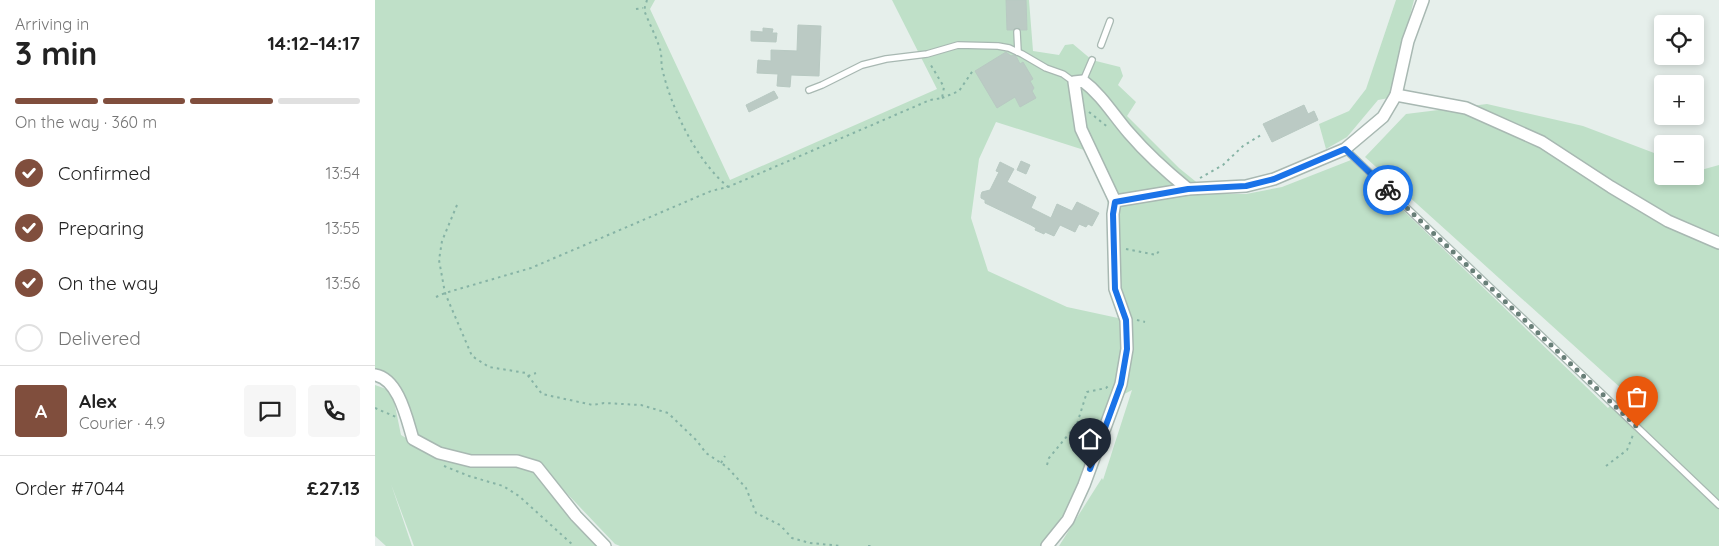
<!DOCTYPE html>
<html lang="en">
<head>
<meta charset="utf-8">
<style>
  body { margin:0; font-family:Quicksand,sans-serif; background:#f6f6f6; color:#222; height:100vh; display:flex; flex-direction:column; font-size:19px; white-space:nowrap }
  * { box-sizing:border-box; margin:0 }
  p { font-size:16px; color:#767676 }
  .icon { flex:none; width:28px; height:28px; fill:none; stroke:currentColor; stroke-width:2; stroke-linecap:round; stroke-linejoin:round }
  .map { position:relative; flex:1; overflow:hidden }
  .drawer { display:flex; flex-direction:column; background:#fff; width:375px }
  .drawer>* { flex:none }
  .controls { position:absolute; left:1279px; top:15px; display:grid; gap:10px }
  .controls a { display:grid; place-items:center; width:50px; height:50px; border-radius:5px; background:#fff; box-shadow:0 2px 8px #0003; font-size:25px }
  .pin { position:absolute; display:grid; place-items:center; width:42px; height:42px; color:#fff; margin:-51px -21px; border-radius:50% 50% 50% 0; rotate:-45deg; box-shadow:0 0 5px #0007 }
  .pin .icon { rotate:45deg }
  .courier { position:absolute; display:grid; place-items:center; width:50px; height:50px; margin:-25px; border:4px solid #1a73e8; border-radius:50%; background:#fff; color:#222; box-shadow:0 1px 6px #0007 }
  .overview em { font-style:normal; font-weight:700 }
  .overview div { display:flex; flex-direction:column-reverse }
  .overview { display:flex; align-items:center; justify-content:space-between; height:85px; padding:0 15px }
  h1 { font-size:32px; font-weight:700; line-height:38px }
  .bar { display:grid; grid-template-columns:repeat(4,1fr); gap:8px 5px; align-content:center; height:60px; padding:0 15px }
  .bar i { height:6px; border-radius:4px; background:#e0e0e0 }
  .bar .current { background:#804e3d }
  .bar p { grid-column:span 4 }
  .line { display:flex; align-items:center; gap:12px; padding:0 15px; border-top:1px solid #e0e0e0 }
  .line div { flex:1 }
  .round { display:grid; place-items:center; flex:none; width:52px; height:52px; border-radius:5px; background:#f6f6f6 }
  ol { padding:0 15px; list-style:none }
  li { display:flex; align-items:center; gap:15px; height:55px }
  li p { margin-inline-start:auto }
  li .icon { padding:5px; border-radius:50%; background:#804e3d; color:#fff; stroke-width:4 }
  li:last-child { color:#767676 }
  li i { width:28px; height:28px; border:2px solid #e0e0e0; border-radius:50% }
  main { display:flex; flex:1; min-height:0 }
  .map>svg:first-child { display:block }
</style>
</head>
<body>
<main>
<section class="drawer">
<div class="overview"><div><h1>3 min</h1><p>Arriving in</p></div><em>14:12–14:17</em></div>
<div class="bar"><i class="current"></i><i class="current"></i><i class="current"></i><i></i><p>On the way · 360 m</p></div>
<ol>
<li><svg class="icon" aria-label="check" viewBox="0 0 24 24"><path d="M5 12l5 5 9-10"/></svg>Confirmed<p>13:54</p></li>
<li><svg class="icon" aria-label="check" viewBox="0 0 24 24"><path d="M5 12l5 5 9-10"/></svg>Preparing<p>13:55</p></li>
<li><svg class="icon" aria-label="check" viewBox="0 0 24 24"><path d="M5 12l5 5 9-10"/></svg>On the way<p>13:56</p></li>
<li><i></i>Delivered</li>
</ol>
<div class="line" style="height:90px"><b class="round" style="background:#804e3d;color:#fff">A</b><div><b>Alex</b><p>Courier · 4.9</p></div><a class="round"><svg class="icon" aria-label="chat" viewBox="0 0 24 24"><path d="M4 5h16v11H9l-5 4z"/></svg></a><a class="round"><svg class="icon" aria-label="phone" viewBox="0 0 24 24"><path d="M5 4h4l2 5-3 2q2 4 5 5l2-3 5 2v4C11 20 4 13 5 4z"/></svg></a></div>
<div class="line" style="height:65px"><div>Order #7044</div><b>£27.13</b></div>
</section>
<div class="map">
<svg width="1344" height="546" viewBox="0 0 1344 546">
  <rect width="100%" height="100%" fill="#e6efeb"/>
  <!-- green -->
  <g fill="#bfe0c8" fill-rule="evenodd">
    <path d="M0,0H280L275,9L355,180L562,89L517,0H654L658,51L684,55L690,45L698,44L717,60L745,67L748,76L743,85L761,102L752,116L804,168L836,194H871L907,187L976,160L1233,408L1253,387L1248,390L990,157L1031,114L1112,104L1208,126L1287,156L1288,176H1320V168L1326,170L1344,165V546H684L727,478L728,480L757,390L736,401L690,519L667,546H245L240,544L162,462L97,456L53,444L40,435L24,388L0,369ZM621,122L709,150L731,193L733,205L735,292L743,318L692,307L613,271L596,218L604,159Z"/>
    <path d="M1021,0H1039L1014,98L1003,100L972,137L951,149L944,124L974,111L991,89Z"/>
    <path d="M0,385L17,391L26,435L61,456L140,466L160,471L224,546H39L16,484L37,546H11L0,536Z"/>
  </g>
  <!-- building -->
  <g fill="#bbcac4" stroke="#b8c9c2">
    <path d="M631,0H651L652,30H646L642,27L638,30H632Z"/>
    <path d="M423,25L446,26L444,76L416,75L415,87L402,86L403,74L382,73L383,60L396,61V50L422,51Z"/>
    <path d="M388,28L398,29L397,33H402L401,42L376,41V31L388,32Z"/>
    <path d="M631,52L636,56L638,55L641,56L645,64L648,62L658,79L655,81L659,88L657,91L661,98L645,107L640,97L622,108L600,71Z"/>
    <path d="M399,91L403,98L374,112L371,105Z"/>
    <path d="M929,105L933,114L939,111L943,120L897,142L888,124Z"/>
    <path d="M646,161L655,165L651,174L642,170Z"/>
    <path d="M625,162L639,169L632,182L661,197L656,208L676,218L682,204L697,211L702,202L724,213L717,226L713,224L711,227L704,224L700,232L685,225L679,236L670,232L669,234L660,230L661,228L656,225L610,203V200L606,198V195L607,192L615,190L624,172L621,171Z"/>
  </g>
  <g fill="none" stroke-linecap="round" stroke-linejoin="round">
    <defs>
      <g id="lane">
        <path d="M642,32L643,52"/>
        <path d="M726,45L735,21"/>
        <path d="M708,81L717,60"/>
        <path d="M434,90L447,85L487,65L511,59L552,54L583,45L623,46L634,48L647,54L671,68L688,74L699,82"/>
        <path d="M970,149L1344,505"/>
      </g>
      <g id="street">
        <path d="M1021,95L1091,108L1167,142L1236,187L1293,221L1344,243"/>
        <path d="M740,201L706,129L699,82L708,81C727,95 739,116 754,133C772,154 792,172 813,189"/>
        <path d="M0,375C24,379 32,420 38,439L64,453L96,461H142L162,467L201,516L230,546"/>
        <path d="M672,546L693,520L709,485L746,384L752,349L751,320L740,289L738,214L740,201L813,189L871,186L899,179L970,149L1008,117L1021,95L1033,41L1048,0"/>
      </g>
    </defs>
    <!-- lane casing -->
    <use href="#lane" stroke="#a8b8b2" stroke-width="8"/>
    <!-- street casing -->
    <use href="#street" stroke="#a8b8b2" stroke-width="14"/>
    <!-- path -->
    <g stroke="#86b3a5" stroke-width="2" stroke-dasharray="2.5 4" stroke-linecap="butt">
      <path d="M272,0L269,10C274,23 281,36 285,49C287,55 286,62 287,68C296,108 321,160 353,187"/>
      <path d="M261,9L268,8"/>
      <path d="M567,98L584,91L599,69"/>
      <path d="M714,112L734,128"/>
      <path d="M825,178L848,165L868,146L886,135"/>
      <path d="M82,205L67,241L64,260L70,293L97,356L114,367L151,373L167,394L218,405L229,403L266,405L293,413L322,441L331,453L352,467L371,488L381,513L405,525L417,538L435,543L467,546"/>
      <path d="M751,249L781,255L784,251"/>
      <path d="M61,297L70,293L156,268L336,191L353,187L555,100L567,98L569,87L554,62"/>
      <path d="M762,320L770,322"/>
      <path d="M153,376L161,373"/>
      <path d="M0,408L21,417"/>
      <path d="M346,463L350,456"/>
      <path d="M672,465L674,458L702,424L712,392L731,388L734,385"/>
      <path d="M69,466L94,476L128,486L144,496L199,546"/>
      <path d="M1231,466L1252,450L1258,435"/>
      <path d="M493,546H499"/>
    </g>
    <!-- lane -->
    <use href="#lane" stroke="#fff" stroke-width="5.5"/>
    <!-- street -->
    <use href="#street" stroke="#fff" stroke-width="11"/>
  </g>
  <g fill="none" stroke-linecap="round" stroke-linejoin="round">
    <!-- done -->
    <path stroke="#687f78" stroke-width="5" stroke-dasharray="0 9" d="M1013,190L1262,427"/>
    <!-- route -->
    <path stroke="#1a73e8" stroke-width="6" d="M715,469L746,384L752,349L751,320L740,289L738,214L740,202L813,189L871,186L899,179L970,149L1013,190"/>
  </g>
</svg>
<div class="controls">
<a><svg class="icon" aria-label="locate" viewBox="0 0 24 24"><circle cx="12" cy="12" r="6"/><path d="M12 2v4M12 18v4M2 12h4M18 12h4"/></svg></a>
<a>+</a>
<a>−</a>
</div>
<div class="pin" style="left:1262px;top:427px;background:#ea580c"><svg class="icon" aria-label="bag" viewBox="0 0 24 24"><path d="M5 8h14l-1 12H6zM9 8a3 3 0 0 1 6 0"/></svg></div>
<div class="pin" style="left:715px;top:469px;background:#1f2937"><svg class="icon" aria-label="home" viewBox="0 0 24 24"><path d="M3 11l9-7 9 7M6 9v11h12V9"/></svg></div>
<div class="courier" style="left:1013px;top:190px"><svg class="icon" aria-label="bike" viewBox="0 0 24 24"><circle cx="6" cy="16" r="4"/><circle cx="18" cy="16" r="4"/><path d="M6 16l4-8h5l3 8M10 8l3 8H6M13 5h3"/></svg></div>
</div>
</main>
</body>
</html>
